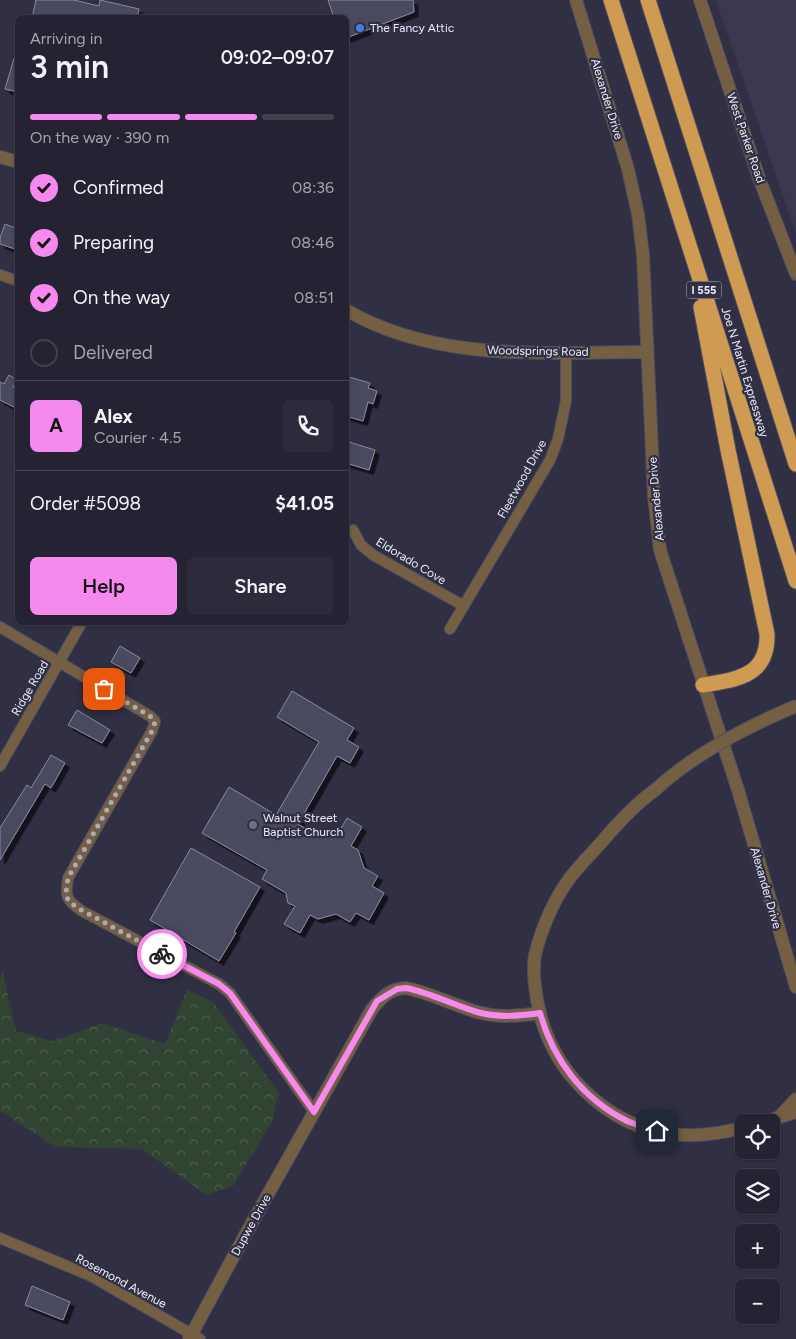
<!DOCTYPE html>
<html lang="en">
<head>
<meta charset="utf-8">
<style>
  body { margin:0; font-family:Figtree,sans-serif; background:#2d2b3b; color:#f1f3f6; height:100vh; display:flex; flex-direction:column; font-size:19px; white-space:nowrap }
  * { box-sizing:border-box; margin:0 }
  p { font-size:16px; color:#a3a4ac }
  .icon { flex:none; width:28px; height:28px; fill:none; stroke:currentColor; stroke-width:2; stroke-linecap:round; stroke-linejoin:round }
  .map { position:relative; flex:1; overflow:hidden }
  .panel { position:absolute; left:15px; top:15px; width:334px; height:610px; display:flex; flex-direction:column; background:#252333; border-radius:8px; box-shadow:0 1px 4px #0004,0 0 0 1px #42404e }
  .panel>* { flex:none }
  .controls { position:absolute; left:735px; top:1114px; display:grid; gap:10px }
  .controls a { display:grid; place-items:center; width:45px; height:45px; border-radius:8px; background:#252333; box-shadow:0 1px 4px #0004,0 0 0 1px #42404e; font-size:25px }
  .pin { position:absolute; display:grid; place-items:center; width:42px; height:42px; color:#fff; margin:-21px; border-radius:10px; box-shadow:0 2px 8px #0006 }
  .courier { position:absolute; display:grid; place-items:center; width:50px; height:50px; margin:-25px; border:4px solid #f689ee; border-radius:50%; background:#fff; color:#222; box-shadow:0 1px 6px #0007 }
  .head em { font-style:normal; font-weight:600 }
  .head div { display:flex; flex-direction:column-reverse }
  .head { display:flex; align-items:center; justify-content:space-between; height:85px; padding:0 15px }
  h1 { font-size:32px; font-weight:600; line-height:38px }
  .bar { display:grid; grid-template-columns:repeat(4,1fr); gap:8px 5px; align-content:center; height:60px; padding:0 15px }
  .bar i { height:6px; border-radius:4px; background:#42404e }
  .bar .on { background:#f689ee }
  .bar p { grid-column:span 4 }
  .line { display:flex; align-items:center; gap:12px; padding:0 15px; border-top:1px solid #42404e }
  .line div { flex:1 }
  .round { display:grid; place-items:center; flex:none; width:52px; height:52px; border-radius:8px; background:#2d2b3b }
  ol { padding:0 15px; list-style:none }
  li { display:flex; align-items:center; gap:15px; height:55px }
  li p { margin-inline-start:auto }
  li .icon { padding:5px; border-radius:50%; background:#f689ee; color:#111; stroke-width:4 }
  li:last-child { color:#a3a4ac }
  li i { width:28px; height:28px; border:2px solid #42404e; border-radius:50% }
  .primary-button { display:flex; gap:10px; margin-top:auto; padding:10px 15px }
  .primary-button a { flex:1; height:58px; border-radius:8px; background:#f689ee; color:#111; font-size:20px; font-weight:600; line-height:58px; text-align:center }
  .primary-button a+a { background:#2d2b3b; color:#f1f3f6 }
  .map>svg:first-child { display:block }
</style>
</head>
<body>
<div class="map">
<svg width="796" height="1339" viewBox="0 0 796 1339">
  <defs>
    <pattern id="forest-crowns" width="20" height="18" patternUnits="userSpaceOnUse" patternTransform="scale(1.25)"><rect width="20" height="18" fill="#314331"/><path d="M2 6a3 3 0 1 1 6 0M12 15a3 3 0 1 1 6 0" fill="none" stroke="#4f5e50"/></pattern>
    <filter id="shadow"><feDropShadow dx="4.5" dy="4.5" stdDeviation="0" flood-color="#0009"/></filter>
  </defs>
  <rect width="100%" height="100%" fill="#312f44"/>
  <!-- built -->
  <path fill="#3b3751" d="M716,0H796V234Z"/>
  <!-- forest -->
  <path fill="url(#forest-crowns)" d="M3,973L16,1031L53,1041L102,1023L165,1044L187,989L214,1003L279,1093L272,1122L233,1186L207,1195L141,1149L56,1147L0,1111V978Z"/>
  <!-- building -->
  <g fill="#4a485e" stroke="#8b88a1" filter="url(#shadow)">
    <path d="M36,0H74L99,6L100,0L139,9L137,18H32Z"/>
    <path d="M328,0H413L414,12L346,38V18H334Z"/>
    <path d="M15,55L18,56V92L5,89Z"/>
    <path d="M5,224L18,229V250L0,244V238Z"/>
    <path d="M9,375L17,380L13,387L18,390V409L0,400V382L4,384Z"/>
    <path d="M349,377L370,383L368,388L377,391L373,404L368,402L363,421L346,416V387Z"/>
    <path d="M346,441L375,450L369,470L346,463Z"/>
    <path d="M120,646L140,658L131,673L111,662Z"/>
    <path d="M292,691L354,728L347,740L359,747L350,763L337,756L298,824L318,836L329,833L336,837L347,818L362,827L351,846L358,850L364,868L378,876L372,886L384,893L369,920L356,913L350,922L336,914L318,919L310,915L300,933L284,924L295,906L288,903L286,893L262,879L267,870L202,833L229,787L276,815L319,742L277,717Z"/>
    <path d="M77,710L110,730L102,743L68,725Z"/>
    <path d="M51,755L65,763L51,788L45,784L0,860V828L27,785L31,788Z"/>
    <path d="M191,848L260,887L234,932L236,933L219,961L150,920Z"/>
    <path d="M32,1286L70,1302L63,1320L25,1305Z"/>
  </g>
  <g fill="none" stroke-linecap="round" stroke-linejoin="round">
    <defs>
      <g id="minor">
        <path d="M0,275L18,281"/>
        <path d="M353,530L361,545L373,555L464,606"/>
        <path d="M0,627L150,716L155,721L152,731L68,878C65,897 66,900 82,911L219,984L230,993L314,1112"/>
        <path d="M450,629L550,460L558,439L566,401V352"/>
        <path d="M0,766L82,622"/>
        <path d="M0,1238L91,1276L200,1339"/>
      </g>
      <g id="tertiary">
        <path d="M576,0L628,169L638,214L643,255L654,495L660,550L738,790L796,987"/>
        <path d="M700,0L759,178L796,274"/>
        <path d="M0,157L18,162"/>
        <path d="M346,310C437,363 547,352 647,352"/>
        <path d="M655,790C634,805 616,825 599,845C589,856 578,867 569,879C554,900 543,925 536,951C531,969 536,999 541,1018C559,1081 617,1133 684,1135C704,1136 724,1132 744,1128"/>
        <path d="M781,1115L796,1099"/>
        <path d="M764,1122L796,1112"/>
        <path d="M189,1339L244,1237L372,1009C382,997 389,989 406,988C431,993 453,1005 477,1012C498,1018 519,1016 540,1013"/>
      </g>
      <g id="motorway">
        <path d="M611,0L796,581"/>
        <path d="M648,0L796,464"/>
        <path d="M701,307L728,450L767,634C768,677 737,679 703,685"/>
      </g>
    </defs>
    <!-- minor casing -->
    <use href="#minor" stroke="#4f4d61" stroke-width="12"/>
    <!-- tertiary casing -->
    <use href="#tertiary" stroke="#4f4d61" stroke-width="14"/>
    <!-- motorway casing -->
    <use href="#motorway" stroke="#4f4d61" stroke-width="17"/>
    <!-- minor -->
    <use href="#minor" stroke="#745f43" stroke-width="10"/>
    <!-- tertiary -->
    <use href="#tertiary" stroke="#745f43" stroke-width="12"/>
    <!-- motorway -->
    <use href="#motorway" stroke="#cf9a52" stroke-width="15"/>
    <defs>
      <path id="tertiary-bridge" d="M655,790C695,753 746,727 796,706"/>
    </defs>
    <!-- tertiary-bridge casing -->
    <use href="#tertiary-bridge" stroke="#4f4d61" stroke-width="14" stroke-linecap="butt"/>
    <!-- tertiary-bridge -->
    <use href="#tertiary-bridge" stroke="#745f43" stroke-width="12"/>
  </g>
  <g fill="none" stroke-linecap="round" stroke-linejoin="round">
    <!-- done -->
    <path stroke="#abaaba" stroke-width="5" stroke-dasharray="0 9" d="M104,689L150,716L155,722L152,731L68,878L66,893L68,900L76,907L162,954"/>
    <!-- route -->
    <path stroke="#f689ee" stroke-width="6" d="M162,954L219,984L230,993L314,1112L377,1001L397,989L406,988C431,993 453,1005 477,1012C498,1018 519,1016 540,1013C553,1060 583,1099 627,1121C636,1125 647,1128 657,1131"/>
  </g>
  <!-- markers -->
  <circle fill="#3f7fe0" stroke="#312f44" stroke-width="2" cx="360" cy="28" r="5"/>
  <circle fill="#6b7280" stroke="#312f44" stroke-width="2" cx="253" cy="825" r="5"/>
  <g text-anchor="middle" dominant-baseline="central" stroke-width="4.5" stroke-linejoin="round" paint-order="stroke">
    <!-- shield labels -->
    <rect fill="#312f44" stroke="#b5b3c3" stroke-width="1" x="686.5" y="281.5" width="35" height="17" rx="4"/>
    <g font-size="11" font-weight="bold" fill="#edecfa">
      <text x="704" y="290">I 555</text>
    </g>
    <!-- poi labels -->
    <g font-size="12" fill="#edecfa" stroke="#312f44" text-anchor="start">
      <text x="370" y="28">The Fancy Attic</text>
      <text x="263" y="818">Walnut Street<tspan x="263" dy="14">Baptist Church</tspan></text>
    </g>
    <!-- street labels -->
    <g font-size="12" fill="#edecfa" stroke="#312f44">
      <text transform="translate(607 99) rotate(73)">Alexander Drive</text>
      <text transform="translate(746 138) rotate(71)">West Parker Road</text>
      <text transform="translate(538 351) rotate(1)">Woodsprings Road</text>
      <text transform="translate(745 372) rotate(73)">Joe N Martin Expressway</text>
      <text transform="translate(522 479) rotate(-61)">Fleetwood Drive</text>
      <text transform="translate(656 499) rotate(-95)">Alexander Drive</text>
      <text transform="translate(411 561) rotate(31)">Eldorado Cove</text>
      <text transform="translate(30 688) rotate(-60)">Ridge Road</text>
      <text transform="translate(766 888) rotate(74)">Alexander Drive</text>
      <text transform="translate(251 1225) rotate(-61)">Dupwe Drive</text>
      <text transform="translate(121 1281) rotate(28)">Rosemond Avenue</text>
    </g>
  </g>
</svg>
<div class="controls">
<a><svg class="icon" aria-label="locate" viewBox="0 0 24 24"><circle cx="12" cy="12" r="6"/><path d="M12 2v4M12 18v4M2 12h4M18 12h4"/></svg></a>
<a><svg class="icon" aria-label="layers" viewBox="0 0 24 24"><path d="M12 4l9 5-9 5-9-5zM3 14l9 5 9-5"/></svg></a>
<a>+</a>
<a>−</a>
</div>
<div class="pin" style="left:104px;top:689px;background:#ea580c"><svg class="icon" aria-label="bag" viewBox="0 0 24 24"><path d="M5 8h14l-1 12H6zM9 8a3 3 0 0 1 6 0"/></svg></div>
<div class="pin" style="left:657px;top:1131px;background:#1f2937"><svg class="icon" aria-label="home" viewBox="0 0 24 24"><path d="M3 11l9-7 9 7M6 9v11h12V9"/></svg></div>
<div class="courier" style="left:162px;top:954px"><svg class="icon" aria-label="bike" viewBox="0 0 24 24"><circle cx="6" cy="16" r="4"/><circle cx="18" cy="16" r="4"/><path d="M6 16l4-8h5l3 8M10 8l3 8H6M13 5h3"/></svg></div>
<section class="panel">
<div class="head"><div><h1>3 min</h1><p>Arriving in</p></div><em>09:02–09:07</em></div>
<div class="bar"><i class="on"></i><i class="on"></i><i class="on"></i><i></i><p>On the way · 390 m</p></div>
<ol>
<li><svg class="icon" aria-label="check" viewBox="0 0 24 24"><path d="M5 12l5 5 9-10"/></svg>Confirmed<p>08:36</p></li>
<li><svg class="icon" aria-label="check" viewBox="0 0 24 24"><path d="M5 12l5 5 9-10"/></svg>Preparing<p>08:46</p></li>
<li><svg class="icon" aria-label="check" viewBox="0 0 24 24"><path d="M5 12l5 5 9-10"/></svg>On the way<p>08:51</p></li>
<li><i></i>Delivered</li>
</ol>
<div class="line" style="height:90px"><b class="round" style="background:#f689ee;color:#111">A</b><div><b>Alex</b><p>Courier · 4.5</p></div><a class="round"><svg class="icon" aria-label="phone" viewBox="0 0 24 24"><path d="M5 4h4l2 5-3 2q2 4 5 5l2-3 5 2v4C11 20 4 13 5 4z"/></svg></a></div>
<div class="line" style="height:65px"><div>Order #5098</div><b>$41.05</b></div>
<div class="primary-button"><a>Help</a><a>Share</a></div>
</section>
</div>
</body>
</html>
